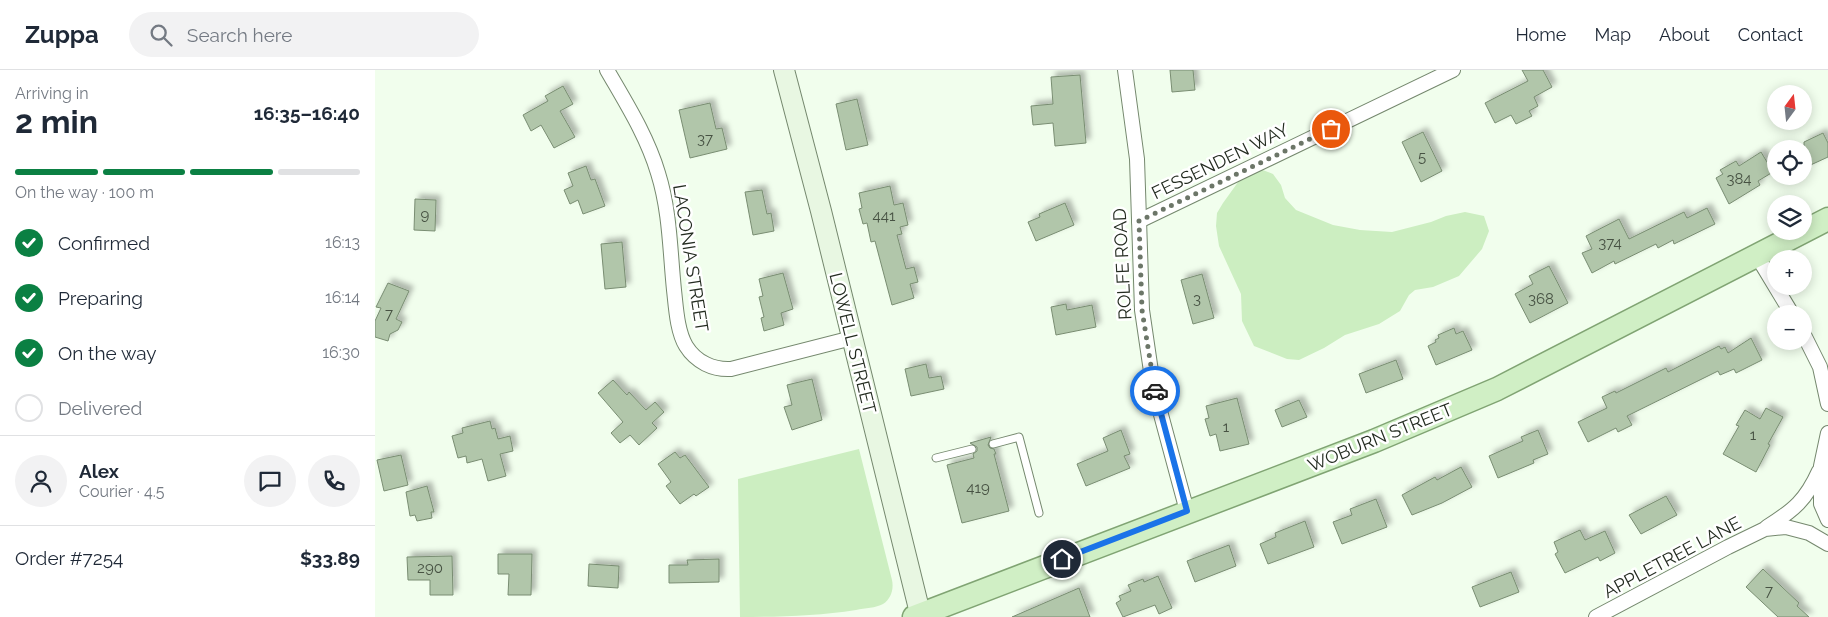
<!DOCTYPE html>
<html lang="en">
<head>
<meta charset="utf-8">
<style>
  body { margin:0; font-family:Raleway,sans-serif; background:#f2f2f3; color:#1f2937; height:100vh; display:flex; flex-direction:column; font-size:19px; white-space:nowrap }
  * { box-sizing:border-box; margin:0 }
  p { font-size:16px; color:#747a83 }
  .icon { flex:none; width:28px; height:28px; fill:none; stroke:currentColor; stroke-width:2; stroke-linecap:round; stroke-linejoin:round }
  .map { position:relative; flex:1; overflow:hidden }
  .sheet { display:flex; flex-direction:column; background:#fff; width:375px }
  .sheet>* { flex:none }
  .needle { width:32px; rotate:15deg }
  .buttons { position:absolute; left:1392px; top:15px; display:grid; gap:10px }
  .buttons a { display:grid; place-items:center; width:45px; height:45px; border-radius:50%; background:#fff; box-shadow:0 2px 12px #0003; font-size:25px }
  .pin { position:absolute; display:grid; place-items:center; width:42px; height:42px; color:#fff; margin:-21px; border:2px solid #fff; border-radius:50%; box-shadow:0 1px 5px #0007 }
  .courier { position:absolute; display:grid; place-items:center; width:50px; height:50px; margin:-25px; border:4px solid #1a73e8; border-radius:50%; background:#fff; color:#222; box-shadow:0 1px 6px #0007 }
  .summary em { font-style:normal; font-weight:700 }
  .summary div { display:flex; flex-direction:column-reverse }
  .summary { display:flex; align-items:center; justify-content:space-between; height:85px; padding:0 15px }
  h1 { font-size:32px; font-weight:700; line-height:38px }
  .bar { display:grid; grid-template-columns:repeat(4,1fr); gap:8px 5px; align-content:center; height:60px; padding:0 15px }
  .bar i { height:6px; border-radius:4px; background:#e0e1e3 }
  .bar .on { background:#0b8043 }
  .bar p { grid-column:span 4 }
  .line { display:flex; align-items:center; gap:12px; padding:0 15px; border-top:1px solid #e0e1e3 }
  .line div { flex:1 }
  .round { display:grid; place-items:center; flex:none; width:52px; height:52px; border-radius:26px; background:#f2f2f3 }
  ol { padding:0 15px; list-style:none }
  li { display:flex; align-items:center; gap:15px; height:55px }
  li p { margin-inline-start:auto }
  li .icon { padding:5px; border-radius:50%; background:#0b8043; color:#fff; stroke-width:4 }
  li:last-child { color:#747a83 }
  li i { width:28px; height:28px; border:2px solid #e0e1e3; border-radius:50% }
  header { display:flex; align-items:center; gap:30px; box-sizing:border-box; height:70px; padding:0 25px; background:#fff; border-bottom:1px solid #e0e1e3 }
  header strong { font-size:24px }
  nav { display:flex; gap:28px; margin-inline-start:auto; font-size:18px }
  .search { width:350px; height:45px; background:#f2f2f3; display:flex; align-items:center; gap:12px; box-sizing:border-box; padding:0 18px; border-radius:28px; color:#747a83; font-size:19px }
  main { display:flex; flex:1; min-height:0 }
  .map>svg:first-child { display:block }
</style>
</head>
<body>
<header>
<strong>Zuppa</strong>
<div class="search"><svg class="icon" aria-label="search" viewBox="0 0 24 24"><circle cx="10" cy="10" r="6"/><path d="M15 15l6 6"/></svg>Search here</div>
<nav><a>Home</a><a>Map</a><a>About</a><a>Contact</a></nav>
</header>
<main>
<section class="sheet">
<div class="summary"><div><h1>2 min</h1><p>Arriving in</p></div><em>16:35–16:40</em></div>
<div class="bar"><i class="on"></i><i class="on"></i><i class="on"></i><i></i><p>On the way · 100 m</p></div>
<ol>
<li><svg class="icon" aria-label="check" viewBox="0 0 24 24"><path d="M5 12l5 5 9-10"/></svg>Confirmed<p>16:13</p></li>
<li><svg class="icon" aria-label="check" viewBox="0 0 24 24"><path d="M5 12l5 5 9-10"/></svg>Preparing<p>16:14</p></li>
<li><svg class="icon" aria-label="check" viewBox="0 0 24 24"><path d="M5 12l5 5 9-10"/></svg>On the way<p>16:30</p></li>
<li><i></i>Delivered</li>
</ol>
<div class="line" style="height:90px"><a class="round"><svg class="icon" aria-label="person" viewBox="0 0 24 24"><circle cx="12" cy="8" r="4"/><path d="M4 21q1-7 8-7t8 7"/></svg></a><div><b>Alex</b><p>Courier · 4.5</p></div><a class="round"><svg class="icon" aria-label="chat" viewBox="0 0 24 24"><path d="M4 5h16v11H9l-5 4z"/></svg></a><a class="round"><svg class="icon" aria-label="phone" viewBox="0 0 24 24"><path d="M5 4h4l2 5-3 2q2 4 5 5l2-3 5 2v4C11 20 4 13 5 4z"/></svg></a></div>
<div class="line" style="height:65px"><div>Order #7254</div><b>$33.89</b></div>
</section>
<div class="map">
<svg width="1453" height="547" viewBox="0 0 1453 547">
  <defs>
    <filter id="shadow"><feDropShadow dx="4.5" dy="-4.5" stdDeviation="2.5" flood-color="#0004"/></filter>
  </defs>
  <rect width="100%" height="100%" fill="#f1feed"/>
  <!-- green -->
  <g fill="#cceec1">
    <path d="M885,99L898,104L906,115L910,128L921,140L958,155L985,160L1017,162L1056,152L1071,146L1090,142L1109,146L1114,161L1107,179L1084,206L1058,217L1040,220L1034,225L1025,241L1004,254L970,265L949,278L924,290L912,289L879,276L867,251L866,224L844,176L841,156L842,143L848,133L866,108Z"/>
    <path d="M484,379L517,510C519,519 516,529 508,534C501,538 490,538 481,540C443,546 404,547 365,547L363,409Z"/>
  </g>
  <!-- building -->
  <g fill="#b1c6aa" stroke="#798d72" filter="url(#shadow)">
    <path d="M795,0H818L820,20L797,22Z"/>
    <path d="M1147,0H1168L1177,17L1159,27L1163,36L1154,41L1157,46L1141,54L1136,45L1120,53L1110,33L1153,11Z"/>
    <path d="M705,5L711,73L680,76L678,53L658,55L656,36L678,34L676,7Z"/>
    <path d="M188,16L198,34L185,41L200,67L179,78L166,55L156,61L148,45L173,31L170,26Z"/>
    <path d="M482,29L493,75L471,80L461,34Z"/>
    <path d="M335,33L341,59L347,58L352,79L315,88L304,40Z"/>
    <path d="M1048,62L1067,101L1046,112L1027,72Z"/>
    <path d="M1448,63L1453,73V87L1429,98V72Z"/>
    <path d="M1386,82L1398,102L1383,111L1385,115L1354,134L1341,108L1348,104L1345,100L1361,91L1364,96Z"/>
    <path d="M211,96L216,110L220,109L230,136L208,144L203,130L195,134L189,120L198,116L193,103Z"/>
    <path d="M515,116L519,135L528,133L533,155L525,157L527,164L522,165L531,199L539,197L543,212L535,214L539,228L517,235L500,171L496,172L492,153L488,154L484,139L487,138L484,123Z"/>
    <path d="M387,120L392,144L396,143L399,161L378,165L370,122Z"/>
    <path d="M40,129L61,130L60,161L39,160Z"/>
    <path d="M690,133L699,155L661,171L653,152L665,147L664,144Z"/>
    <path d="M1332,138L1340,154L1299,174L1298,170L1283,178L1281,174L1240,194L1239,191L1217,203L1207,183L1217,179L1211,166L1244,149L1254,169L1309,142L1312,148Z"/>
    <path d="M247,172L251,217L230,219L226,174Z"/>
    <path d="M1174,196L1193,233L1155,253L1140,224L1158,214L1154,206Z"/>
    <path d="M408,203L418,239L406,243L409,255L389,261L386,248L389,247L384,227L388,226L384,209Z"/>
    <path d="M827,204L839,248L818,254L806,210Z"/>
    <path d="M13,213L34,221L21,249L27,252L23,260L15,264L13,271L0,267V251L6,238L1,237Z"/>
    <path d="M691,234L692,240L717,235L721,257L681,265L676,237Z"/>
    <path d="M1079,258L1081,264L1088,261L1097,280L1061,295L1053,276L1061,272L1060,270L1064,268L1063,265Z"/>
    <path d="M1376,268L1387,290L1361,303L1359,299L1345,305L1343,301L1252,346L1257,355L1243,362L1241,358L1213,372L1203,352L1232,338L1227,327L1240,321L1241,323L1291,298L1293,302L1344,276L1346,279L1350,277L1353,283Z"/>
    <path d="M1021,290L1028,309L991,323L984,304Z"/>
    <path d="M551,294L554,308L566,306L569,319L536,326L530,299Z"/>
    <path d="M437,309L447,350L417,360L409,337L417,335L412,315Z"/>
    <path d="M238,310L252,325L254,322L271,340L280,332L289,342L277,353L282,358L264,375L255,365L245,373L236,363L248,352L223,323Z"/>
    <path d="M862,328L874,374L845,381L841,364L835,366L830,349L834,348L831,336Z"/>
    <path d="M924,330L932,347L907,357L900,340Z"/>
    <path d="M1391,338L1408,347L1393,374L1395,375L1381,402L1348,384L1364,356L1361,355L1370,340L1385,349Z"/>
    <path d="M115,351L117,359L120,358L123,369L135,366L138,381L125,384L131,406L113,411L107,389L92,393L91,386L83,388L77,366L88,363L87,358Z"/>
    <path d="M746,360L755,384L749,386L755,398L711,416L702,394L733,381L728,368Z"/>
    <path d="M1163,360L1173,384L1158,390L1159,393L1123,408L1114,386L1148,371L1146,367Z"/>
    <path d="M616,367L613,375L615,378L619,379L621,384H619L634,441L587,453L572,395L599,388L598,384L602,381V377L595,373Z"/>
    <path d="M300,382L305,388L310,385L334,417L321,426L319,424L305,434L291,416L296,412L283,394Z"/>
    <path d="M26,385L33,415L9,421L2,390Z"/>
    <path d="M1086,397L1097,417L1067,433L1037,445L1027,425L1060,407L1062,410Z"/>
    <path d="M52,416L59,442H56L57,448L42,451L40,445L35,446L31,422Z"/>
    <path d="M1291,426L1302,445L1266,464L1254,445Z"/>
    <path d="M1001,429L1012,457L967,474L958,452L977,445L975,439Z"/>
    <path d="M930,451L939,477L893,494L885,474L901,467L900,463Z"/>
    <path d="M1205,460L1210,470L1230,461L1240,483L1225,491L1223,487L1190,503L1180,484L1183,482L1179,472Z"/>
    <path d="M854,475L861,496L820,512L812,491Z"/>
    <path d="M123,484H157L156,525H133L134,504H123Z"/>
    <path d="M77,486L78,525H55V510H33L32,487Z"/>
    <path d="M344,489V512L294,513V495H313L312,490Z"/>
    <path d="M214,494L244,496L243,518L213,516Z"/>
    <path d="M1388,499L1424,533L1422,536L1434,547H1403L1371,517Z"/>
    <path d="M1136,502L1144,522L1105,537L1097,517Z"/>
    <path d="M783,506L797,538L784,544L780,535L748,547L741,533L746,530L744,526L756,521L753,515L768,509L769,512Z"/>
    <path d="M704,518L715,547H637Z"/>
  </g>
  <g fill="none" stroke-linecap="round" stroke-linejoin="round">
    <defs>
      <g id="service">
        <path d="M618,374L644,367L664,443"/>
        <path d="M561,388L597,379"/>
      </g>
      <g id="minor">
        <path d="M232,0C251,33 272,66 283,103C295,141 295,181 299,220C301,237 302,261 311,276C321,292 338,300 356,299L477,268"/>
        <path d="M750,0L762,89L767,240L778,315L812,441"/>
        <path d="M764,151L1078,0"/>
        <path d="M1382,186L1417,244"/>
        <path d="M1429,265L1445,297L1453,334"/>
        <path d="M1453,363L1446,396V434L1453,450"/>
        <path d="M1392,457C1419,440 1431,430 1444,401"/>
        <path d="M1221,547L1353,477L1390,459L1411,457L1434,463L1453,474"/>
      </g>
      <path id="secondary" d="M409,0L446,141L546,547"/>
      <path id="primary" d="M539,547L999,371L1122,319L1453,149"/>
    </defs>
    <!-- service casing -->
    <use href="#service" stroke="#75886e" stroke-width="9"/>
    <!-- minor casing -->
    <use href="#minor" stroke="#75886e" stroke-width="16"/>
    <!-- secondary casing -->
    <use href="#secondary" stroke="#75886e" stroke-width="22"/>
    <!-- primary casing -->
    <use href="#primary" stroke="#80a473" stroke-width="25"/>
    <!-- service -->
    <use href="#service" stroke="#fff" stroke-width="7"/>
    <!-- minor -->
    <use href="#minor" stroke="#fff" stroke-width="14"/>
    <!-- secondary -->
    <use href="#secondary" stroke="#e8f7e2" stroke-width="20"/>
    <!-- primary -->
    <use href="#primary" stroke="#d0efc5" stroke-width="22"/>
  </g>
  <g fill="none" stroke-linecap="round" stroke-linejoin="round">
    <!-- done -->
    <path stroke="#6c7668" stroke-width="5" stroke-dasharray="0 9" d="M780,321L767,240L764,151L956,59"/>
    <!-- route -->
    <path stroke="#1a73e8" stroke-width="6" d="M687,489L812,441L780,321"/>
  </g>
  <g text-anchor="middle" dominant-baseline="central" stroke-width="5" stroke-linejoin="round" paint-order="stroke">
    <!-- number labels -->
    <g font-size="15" fill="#475243">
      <text x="330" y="69">37</text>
      <text x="1047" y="87">5</text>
      <text x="1364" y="109">384</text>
      <text x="50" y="145">9</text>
      <text x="509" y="146">441</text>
      <text x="1235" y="173">374</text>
      <text x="822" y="229">3</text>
      <text x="1166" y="229">368</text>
      <text x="14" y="244">7</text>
      <text x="851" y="357">1</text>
      <text x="1378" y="365">1</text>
      <text x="603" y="418">419</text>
      <text x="55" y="498">290</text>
      <text x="1394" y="521">7</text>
    </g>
    <!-- street labels -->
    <g font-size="18" fill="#242c21" stroke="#fff">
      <text transform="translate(845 91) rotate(-26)">FESSENDEN WAY</text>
      <text transform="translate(316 188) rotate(81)">LACONIA STREET</text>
      <text transform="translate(747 194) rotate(-93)">ROLFE ROAD</text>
      <text transform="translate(478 273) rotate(76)">LOWELL STREET</text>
      <text transform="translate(1005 367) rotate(-22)">WOBURN STREET</text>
      <text transform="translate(1297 487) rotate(-28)">APPLETREE LANE</text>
    </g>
  </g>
</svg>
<div class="buttons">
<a><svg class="needle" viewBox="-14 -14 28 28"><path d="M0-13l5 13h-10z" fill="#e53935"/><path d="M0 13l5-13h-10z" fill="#747a83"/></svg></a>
<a><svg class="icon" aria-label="locate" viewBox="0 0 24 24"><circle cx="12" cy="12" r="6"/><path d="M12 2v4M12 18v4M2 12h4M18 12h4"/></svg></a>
<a><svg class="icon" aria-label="layers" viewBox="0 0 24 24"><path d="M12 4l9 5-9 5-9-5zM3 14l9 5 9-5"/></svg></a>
<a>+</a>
<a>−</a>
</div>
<div class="pin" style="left:956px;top:59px;background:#ea580c"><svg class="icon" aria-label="bag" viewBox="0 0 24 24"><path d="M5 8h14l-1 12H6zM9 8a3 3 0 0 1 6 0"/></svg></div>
<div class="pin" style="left:687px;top:489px;background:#1f2937"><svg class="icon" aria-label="home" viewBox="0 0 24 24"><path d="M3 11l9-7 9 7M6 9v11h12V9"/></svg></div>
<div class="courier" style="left:780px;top:321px"><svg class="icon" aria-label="car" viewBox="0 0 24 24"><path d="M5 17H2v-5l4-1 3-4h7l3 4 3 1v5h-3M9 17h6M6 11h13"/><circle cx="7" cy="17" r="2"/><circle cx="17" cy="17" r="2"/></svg></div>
</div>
</main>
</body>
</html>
